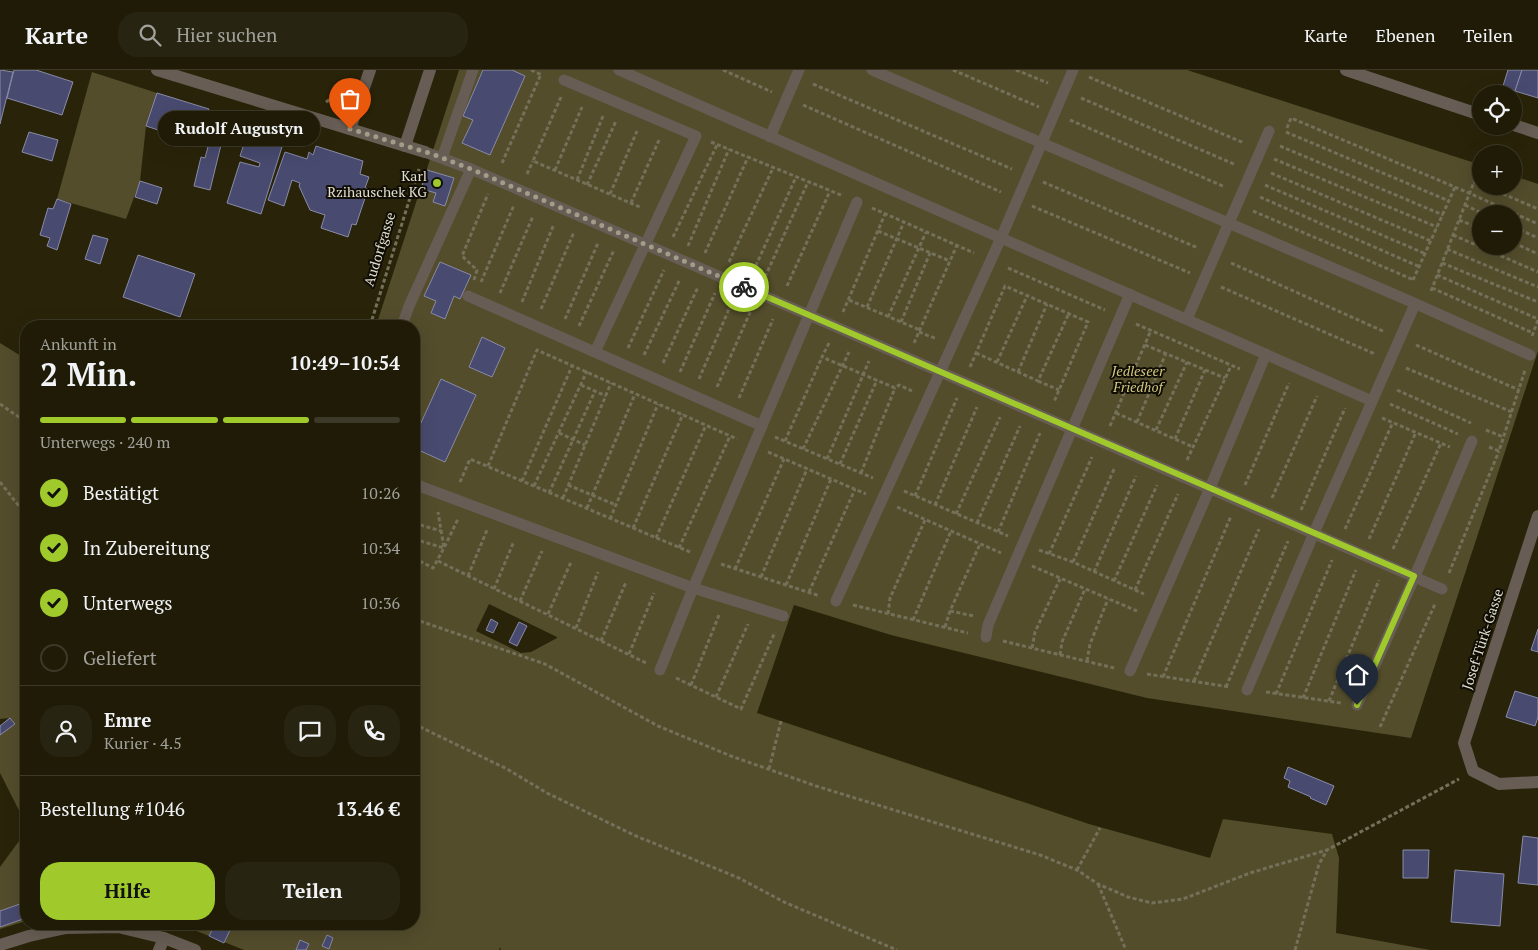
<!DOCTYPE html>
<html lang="de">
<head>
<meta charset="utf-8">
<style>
  body { margin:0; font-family:"PT Serif",serif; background:#272411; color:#f1f3f6; height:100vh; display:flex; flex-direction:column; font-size:19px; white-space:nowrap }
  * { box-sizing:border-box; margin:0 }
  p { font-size:16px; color:#a1a19b }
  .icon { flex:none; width:28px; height:28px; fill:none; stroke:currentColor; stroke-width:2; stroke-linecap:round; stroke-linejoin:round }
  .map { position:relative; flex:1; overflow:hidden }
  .side { position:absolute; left:20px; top:250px; width:400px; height:610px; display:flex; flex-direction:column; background:#1f1b07; border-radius:20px; box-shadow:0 5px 20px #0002,0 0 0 1px #3c3928 }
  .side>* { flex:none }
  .fabs { position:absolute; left:1472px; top:15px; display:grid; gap:10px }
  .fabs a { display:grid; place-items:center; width:50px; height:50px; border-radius:50%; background:#1f1b07; box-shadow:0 5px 20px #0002,0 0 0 1px #3c3928; font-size:25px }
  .pin { position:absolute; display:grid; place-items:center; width:42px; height:42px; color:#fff; margin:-51px -21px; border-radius:50% 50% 50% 0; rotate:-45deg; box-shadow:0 0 5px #0007 }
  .pin .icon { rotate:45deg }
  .courier { position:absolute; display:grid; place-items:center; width:50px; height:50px; margin:-25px; border:4px solid #a0c92b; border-radius:50%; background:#fff; color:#222; box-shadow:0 1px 6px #0007 }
  .bubble { position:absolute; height:35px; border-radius:18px; background:#1f1b07; box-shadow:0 5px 20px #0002,0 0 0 1px #3c3928; font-size:16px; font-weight:600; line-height:35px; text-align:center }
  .head em { font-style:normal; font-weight:600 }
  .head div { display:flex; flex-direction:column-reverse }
  .head { display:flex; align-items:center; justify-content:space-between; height:85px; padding:0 20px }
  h1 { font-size:32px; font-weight:600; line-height:38px }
  .bar { display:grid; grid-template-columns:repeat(4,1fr); gap:8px 5px; align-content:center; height:60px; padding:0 20px }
  .bar i { height:6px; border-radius:4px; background:#3c3928 }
  .bar .active { background:#a0c92b }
  .bar p { grid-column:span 4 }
  .line { display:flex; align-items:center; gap:12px; padding:0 20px; border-top:1px solid #3c3928 }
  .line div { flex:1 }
  .round { display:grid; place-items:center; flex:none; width:52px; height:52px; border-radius:20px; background:#272411 }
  ol { padding:0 20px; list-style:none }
  li { display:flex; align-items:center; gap:15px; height:55px }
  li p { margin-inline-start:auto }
  li .icon { padding:5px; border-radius:50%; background:#a0c92b; color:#111; stroke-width:4 }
  li:last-child { color:#a1a19b }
  li i { width:28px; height:28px; border:2px solid #3c3928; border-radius:50% }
  .action { display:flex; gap:10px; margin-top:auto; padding:10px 20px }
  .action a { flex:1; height:58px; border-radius:20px; background:#a0c92b; color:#111; font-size:20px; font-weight:600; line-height:58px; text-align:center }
  .action a+a { background:#272411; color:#f1f3f6 }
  header { display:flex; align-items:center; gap:30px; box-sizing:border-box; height:70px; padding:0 25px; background:#1f1b07; border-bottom:1px solid #3c3928 }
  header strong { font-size:24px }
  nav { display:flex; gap:28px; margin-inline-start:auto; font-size:18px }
  .search { width:350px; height:45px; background:#272411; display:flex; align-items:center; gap:12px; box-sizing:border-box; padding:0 18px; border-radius:20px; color:#a1a19b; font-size:19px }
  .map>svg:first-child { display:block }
</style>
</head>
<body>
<header>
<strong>Karte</strong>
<div class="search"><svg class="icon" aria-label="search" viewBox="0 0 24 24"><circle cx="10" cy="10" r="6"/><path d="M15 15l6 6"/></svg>Hier suchen</div>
<nav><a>Karte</a><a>Ebenen</a><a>Teilen</a></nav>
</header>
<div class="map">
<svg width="1538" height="880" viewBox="0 0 1538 880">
  <rect width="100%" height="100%" fill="#292409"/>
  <!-- green -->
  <g fill="#534d2c" fill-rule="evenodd">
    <path d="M459,0H1187L1481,95V116H1514V106L1538,114V281L1411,668L1147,628L891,565L794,535L757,643L1089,754L1210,788L1223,749L1332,764L1339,788L1336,863L1430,880H501L500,877L499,880H244L194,860L174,854H414V256H376ZM1481,144H1514V176H1481ZM489,534L557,567V568L531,582L521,583L476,561Z"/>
    <path d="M92,2L157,23L146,56L140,111L126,149L57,129Z"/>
    <path d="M0,273L26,289V754L0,703V656L9,648L0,649Z"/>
    <path d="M26,755V851L0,859V797L22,767L20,759Z"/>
  </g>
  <!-- building -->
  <g fill="#484a6f" stroke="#898ba8">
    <path d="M0,0L13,2L0,54Z"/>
    <path d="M14,0H36L73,12L62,45L7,28Z"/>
    <path d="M483,0H512L525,6L490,85L462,73L473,50L463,46Z"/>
    <path d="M1508,0H1522L1515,21L1503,16Z"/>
    <path d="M1522,0H1538V28L1515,21Z"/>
    <path d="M157,23L209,39L198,73L146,56Z"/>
    <path d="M251,53L286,64L261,144L227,133L240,92L259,97L260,93L240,86Z"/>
    <path d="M29,62L58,70L52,91L22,82Z"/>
    <path d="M209,73L221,75L210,120L194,116L201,87L205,88Z"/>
    <path d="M316,76L363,91L360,104L369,107L365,118L368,119L356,155L352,154L348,167L321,158L325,145L310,140L299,116L300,113L292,110L284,136L268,130L285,82L307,89L309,82L313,85Z"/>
    <path d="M427,100L454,108L445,136L433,132L436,123L421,119Z"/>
    <path d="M140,111L162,118L157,134L135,127Z"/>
    <path d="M57,129L71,134L57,180L47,176L50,168L40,165L48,138L53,139Z"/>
    <path d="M93,165L108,169L100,194L85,189Z"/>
    <path d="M138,185L195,204L180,247L123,227Z"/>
    <path d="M440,192L471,205L460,229L454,226L445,249L431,243L436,231L424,226Z"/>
    <path d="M482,267L505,278L492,307L469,297Z"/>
    <path d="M441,309L476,325L445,392L414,378V368Z"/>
    <path d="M491,549L498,553L493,563L486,560Z"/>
    <path d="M519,552L527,556L517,576L509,572Z"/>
    <path d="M1538,559V582L1531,580Z"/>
    <path d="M1515,621L1538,628V647L1535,656L1506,647Z"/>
    <path d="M10,648L15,654L0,665V656Z"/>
    <path d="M1288,697L1334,716L1326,735L1310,728L1311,727L1288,717L1290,711L1284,708Z"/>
    <path d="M1523,766L1538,768V815L1518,813Z"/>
    <path d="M1403,780H1429L1428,808H1403Z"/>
    <path d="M1455,800L1504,804L1500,856L1451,852Z"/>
    <path d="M20,834L26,848L0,857V841Z"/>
    <path d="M215,854L230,860L224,873L209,866Z"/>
    <path d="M327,865L333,868L329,879L322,876Z"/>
    <path d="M300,870L309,874L306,880H296Z"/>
  </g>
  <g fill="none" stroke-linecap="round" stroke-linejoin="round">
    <!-- path -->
    <g stroke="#747059" stroke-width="3" stroke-dasharray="4 2.5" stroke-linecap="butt">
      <path d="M531,0L542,5"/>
      <path d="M723,0L772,22"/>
      <path d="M953,0L1039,37"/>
      <path d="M1016,0L1048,13"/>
      <path d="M1089,7L1244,73"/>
      <path d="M813,14L1012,99"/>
      <path d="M561,27L533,91L642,138"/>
      <path d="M1081,28L1236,95"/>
      <path d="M326,32L342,22"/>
      <path d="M803,35L1001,122"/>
      <path d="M1070,50L1225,117"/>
      <path d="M1287,58L1291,48L1469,123L1538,154"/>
      <path d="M1286,62L1449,131"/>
      <path d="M711,72L841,125"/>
      <path d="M1280,76L1443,145"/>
      <path d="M1274,89L1437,157"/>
      <path d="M502,93L541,4"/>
      <path d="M555,100L582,37"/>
      <path d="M1271,103L1431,171"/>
      <path d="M527,104L533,91"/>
      <path d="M577,110L603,46"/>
      <path d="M1043,112L1198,178"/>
      <path d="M587,115L616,51"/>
      <path d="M1265,115L1426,184"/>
      <path d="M1485,116L1538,139"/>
      <path d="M610,124L637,61"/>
      <path d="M1260,127L1420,197"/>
      <path d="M631,133L659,70"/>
      <path d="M1465,135L1484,144"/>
      <path d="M1032,136L1190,203"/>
      <path d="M872,138L974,183"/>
      <path d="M1253,141L1414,210"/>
      <path d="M1459,150L1481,159"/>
      <path d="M1514,157L1538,168"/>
      <path d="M878,161L950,191"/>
      <path d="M1453,165L1538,202"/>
      <path d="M673,167L717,75"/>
      <path d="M1514,173L1538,184"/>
      <path d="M688,176L729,79"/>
      <path d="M1447,179L1538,217"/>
      <path d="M705,183L748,87"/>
      <path d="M729,192L773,98"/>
      <path d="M1231,193L1385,262"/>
      <path d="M1442,193L1538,232"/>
      <path d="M1008,198L1105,240"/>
      <path d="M753,202L796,107"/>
      <path d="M1437,205L1538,249"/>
      <path d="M765,207L808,112"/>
      <path d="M474,210L477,200L462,186L488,124"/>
      <path d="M1413,210L1455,117"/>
      <path d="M481,212L514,135"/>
      <path d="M787,216L830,121"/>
      <path d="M1221,217L1375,284"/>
      <path d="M1432,218L1533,263"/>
      <path d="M1431,221L1474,112L1481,115"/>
      <path d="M500,223L533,146"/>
      <path d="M849,230L920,260"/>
      <path d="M522,232L554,154"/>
      <path d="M867,237L904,152"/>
      <path d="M541,239L574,162"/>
      <path d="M843,242L885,144"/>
      <path d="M888,247L926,162"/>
      <path d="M565,249L598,173"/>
      <path d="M901,252L930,183"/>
      <path d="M1136,254L1240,299"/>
      <path d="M370,256L419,99"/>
      <path d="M579,256L614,180"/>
      <path d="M919,262L937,269"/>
      <path d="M1532,266L1538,250"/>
      <path d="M829,273L822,287L895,318L899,315L912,321"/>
      <path d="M914,273L957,175"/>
      <path d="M1145,275L1225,308"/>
      <path d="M1416,275L1519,320"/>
      <path d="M628,278L664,200"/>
      <path d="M976,283L1038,311L1069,243"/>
      <path d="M644,285L680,209"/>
      <path d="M997,292L1027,226"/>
      <path d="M663,293L698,217"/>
      <path d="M970,297L1005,216L1088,252L1054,332"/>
      <path d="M1406,298L1512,342"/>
      <path d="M680,302L715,223"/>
      <path d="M1018,302L1047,234"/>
      <path d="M699,309L732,232"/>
      <path d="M1038,311L1059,320"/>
      <path d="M581,315L606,326"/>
      <path d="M717,317L752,238"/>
      <path d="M1397,320L1471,353"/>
      <path d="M739,328L773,249"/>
      <path d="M0,334L26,352"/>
      <path d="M1390,334L1458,364"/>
      <path d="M1116,343L1193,377"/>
      <path d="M1382,348L1450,377"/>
      <path d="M1137,352L1166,283"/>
      <path d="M1110,356L1151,260"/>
      <path d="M1156,360L1187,292"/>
      <path d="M1486,360L1503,367"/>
      <path d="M559,363L585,375"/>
      <path d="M775,367L873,408"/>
      <path d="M1175,369L1205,300"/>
      <path d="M785,371L822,287"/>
      <path d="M1489,377L1499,381L1525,300"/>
      <path d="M803,379L849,282"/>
      <path d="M768,382L866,424"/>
      <path d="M827,389L869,291"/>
      <path d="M1187,390L1231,296"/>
      <path d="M840,394L877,310"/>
      <path d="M488,396L537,280L737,369"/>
      <path d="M861,403L895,318"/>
      <path d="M522,411L572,296"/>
      <path d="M0,412L26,445"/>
      <path d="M460,412L470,389L690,482"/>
      <path d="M568,415L616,435"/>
      <path d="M1245,415L1289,313"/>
      <path d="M534,416L587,301"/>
      <path d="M904,421L1008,466"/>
      <path d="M549,423L595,321"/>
      <path d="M915,426L957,328"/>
      <path d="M563,428L611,313"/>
      <path d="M1272,428L1317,326"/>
      <path d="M935,435L977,337"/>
      <path d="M897,437L1001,483"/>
      <path d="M587,438L635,324"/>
      <path d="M1301,440L1345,338"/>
      <path d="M956,444L1000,347"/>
      <path d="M610,449L658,334"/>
      <path d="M414,453L441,461"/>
      <path d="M977,453L1020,356"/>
      <path d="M633,458L683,344"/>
      <path d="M1345,459L1393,352"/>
      <path d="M998,462L1040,363"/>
      <path d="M656,468L706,355"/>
      <path d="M414,469L444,478L458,449"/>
      <path d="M1369,469L1416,362"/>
      <path d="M679,478L730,366"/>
      <path d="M1393,479L1441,373"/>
      <path d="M1039,480L1073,492L1144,524"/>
      <path d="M1049,484L1092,387"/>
      <path d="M414,488L433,498L444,478L438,442"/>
      <path d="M438,491L646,593"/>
      <path d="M1073,492L1115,397"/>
      <path d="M721,494L820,526"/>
      <path d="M1032,496L1137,541"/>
      <path d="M735,499L784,389"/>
      <path d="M1094,502L1136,406"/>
      <path d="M1449,503L1499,381"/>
      <path d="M468,506L487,460"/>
      <path d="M761,507L807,399"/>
      <path d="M1114,511L1157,415"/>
      <path d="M786,515L831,409"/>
      <path d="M494,519L514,471"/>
      <path d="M1135,520L1178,424"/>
      <path d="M809,522L855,419"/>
      <path d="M520,531L542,481"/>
      <path d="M853,535L968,563"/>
      <path d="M950,541L974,546"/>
      <path d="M548,544L571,492"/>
      <path d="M888,544L890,528L925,450"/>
      <path d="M414,549L545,594L658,656L731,686L816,716L1040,785L1077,800L1098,814L1128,827L1152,833L1183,829L1250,803L1327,780L1459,709"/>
      <path d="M913,550L951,461"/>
      <path d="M945,557L950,541L980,474"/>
      <path d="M576,558L598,502"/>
      <path d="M601,571L626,512"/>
      <path d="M1003,571L1114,598"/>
      <path d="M1032,578L1035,562L1060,509"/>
      <path d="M629,584L654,523"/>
      <path d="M1060,585L1062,572L1085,519"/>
      <path d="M1087,591L1090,574L1108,529"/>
      <path d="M1147,604L1230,617"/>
      <path d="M1163,607L1231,446"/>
      <path d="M676,608L741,639L775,562"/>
      <path d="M1194,611L1259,459"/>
      <path d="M691,615L719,545"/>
      <path d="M1226,617L1288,471"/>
      <path d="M1266,622L1341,633"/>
      <path d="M1276,624L1332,490"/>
      <path d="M716,627L748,554"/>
      <path d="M1303,628L1356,500"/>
      <path d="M1329,631L1379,510"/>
      <path d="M414,654L507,699L547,723L636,766L739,808L784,832L897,880"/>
      <path d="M1380,657L1435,534"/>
      <path d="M769,699L781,651"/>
      <path d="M1077,800L1100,758"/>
      <path d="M1098,814L1126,880"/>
      <path d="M1295,880L1319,794L1327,780"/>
    </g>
    <!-- lane -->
    <g stroke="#675d54" stroke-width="11">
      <path d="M619,0L1372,331"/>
      <path d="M872,0L1405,229L1530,285"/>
      <path d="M564,10L696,66L595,282"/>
      <path d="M770,67L799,0"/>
      <path d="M425,82L471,99L1442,519"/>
      <path d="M442,88L473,0"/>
      <path d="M468,226L762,356"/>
      <path d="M1187,249L1269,61"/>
      <path d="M402,256L409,236L471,99"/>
      <path d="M414,414L693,518L783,546"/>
      <path d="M836,531L1001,168L1073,0"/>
      <path d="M986,567L988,555L1130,224"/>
      <path d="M660,600L693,518L857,132"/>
      <path d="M1130,601L1210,418L1266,284"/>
      <path d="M1247,620L1314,463L1415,234"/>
      <path d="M1357,635L1415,506L1472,371"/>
    </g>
    <!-- street -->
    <g stroke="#675d54" stroke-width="12">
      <path d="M157,0L425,82"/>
      <path d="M1346,0L1481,45"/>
      <path d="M1514,55L1538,63"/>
      <path d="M350,59L370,0"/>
      <path d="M405,76L430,0"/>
      <path d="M1538,446L1464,673L1473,701L1499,714L1538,712"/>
      <path d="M0,875L29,866L66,858L118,857L164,868L195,880"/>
      <path d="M159,880L164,868"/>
    </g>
  </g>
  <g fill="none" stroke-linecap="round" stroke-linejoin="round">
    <!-- done -->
    <path stroke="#a19d89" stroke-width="5" stroke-dasharray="0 9" d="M350,59L432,84L471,99L744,217"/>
    <!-- route -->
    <path stroke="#a0c92b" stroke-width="6" d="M744,217L1414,506L1357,635"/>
  </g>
  <!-- markers -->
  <circle fill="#a0c92b" stroke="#0f0d04" stroke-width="2" cx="437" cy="113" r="5"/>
  <g text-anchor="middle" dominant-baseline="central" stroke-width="4" stroke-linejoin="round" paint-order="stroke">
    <!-- poi labels -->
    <g font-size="14" fill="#e1dece" stroke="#0f0d04" text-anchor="end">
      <text x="427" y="105">Karl<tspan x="427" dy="16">Rzihauschek KG</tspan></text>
    </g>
    <!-- street labels -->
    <g font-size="14" fill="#e1dece" stroke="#0f0d04">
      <text transform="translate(379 179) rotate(-73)">Audorfgasse</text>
      <text transform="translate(1482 569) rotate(-72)">Josef-Türk-Gasse</text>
    </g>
    <!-- park labels -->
    <g font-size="14" font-style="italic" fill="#d4c781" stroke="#0f0d04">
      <text x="1138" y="300">Jedleseer<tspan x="1138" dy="16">Friedhof</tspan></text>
    </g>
  </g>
</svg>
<div class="fabs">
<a><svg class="icon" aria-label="locate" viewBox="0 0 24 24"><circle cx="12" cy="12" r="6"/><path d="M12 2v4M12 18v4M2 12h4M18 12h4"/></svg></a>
<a>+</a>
<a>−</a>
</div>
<div class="pin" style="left:350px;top:59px;background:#ea580c"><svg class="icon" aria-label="bag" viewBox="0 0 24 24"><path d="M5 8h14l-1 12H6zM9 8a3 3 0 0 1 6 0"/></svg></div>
<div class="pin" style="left:1357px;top:635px;background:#1f2937"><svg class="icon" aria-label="home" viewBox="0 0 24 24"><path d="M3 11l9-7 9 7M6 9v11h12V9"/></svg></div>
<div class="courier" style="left:744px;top:217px"><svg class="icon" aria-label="bike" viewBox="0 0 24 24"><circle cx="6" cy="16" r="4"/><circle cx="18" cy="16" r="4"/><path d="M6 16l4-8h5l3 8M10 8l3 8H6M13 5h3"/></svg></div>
<div class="bubble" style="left:158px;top:41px;width:162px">Rudolf Augustyn</div>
<section class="side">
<div class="head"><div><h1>2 Min.</h1><p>Ankunft in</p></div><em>10:49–10:54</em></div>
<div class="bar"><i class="active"></i><i class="active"></i><i class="active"></i><i></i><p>Unterwegs · 240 m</p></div>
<ol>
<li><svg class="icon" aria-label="check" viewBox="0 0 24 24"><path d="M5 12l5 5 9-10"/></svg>Bestätigt<p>10:26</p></li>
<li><svg class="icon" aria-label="check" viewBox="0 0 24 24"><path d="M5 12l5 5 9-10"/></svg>In Zubereitung<p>10:34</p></li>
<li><svg class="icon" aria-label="check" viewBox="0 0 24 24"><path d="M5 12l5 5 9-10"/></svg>Unterwegs<p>10:36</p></li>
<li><i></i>Geliefert</li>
</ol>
<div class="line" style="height:90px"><a class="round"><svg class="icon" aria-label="person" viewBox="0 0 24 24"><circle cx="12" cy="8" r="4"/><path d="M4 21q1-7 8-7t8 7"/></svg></a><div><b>Emre</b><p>Kurier · 4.5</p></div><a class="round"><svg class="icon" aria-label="chat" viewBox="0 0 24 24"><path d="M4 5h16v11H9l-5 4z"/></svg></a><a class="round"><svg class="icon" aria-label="phone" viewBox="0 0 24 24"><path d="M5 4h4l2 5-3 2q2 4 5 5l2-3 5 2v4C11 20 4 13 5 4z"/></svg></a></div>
<div class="line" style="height:65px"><div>Bestellung #1046</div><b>13.46 €</b></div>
<div class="action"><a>Hilfe</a><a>Teilen</a></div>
</section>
</div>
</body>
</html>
